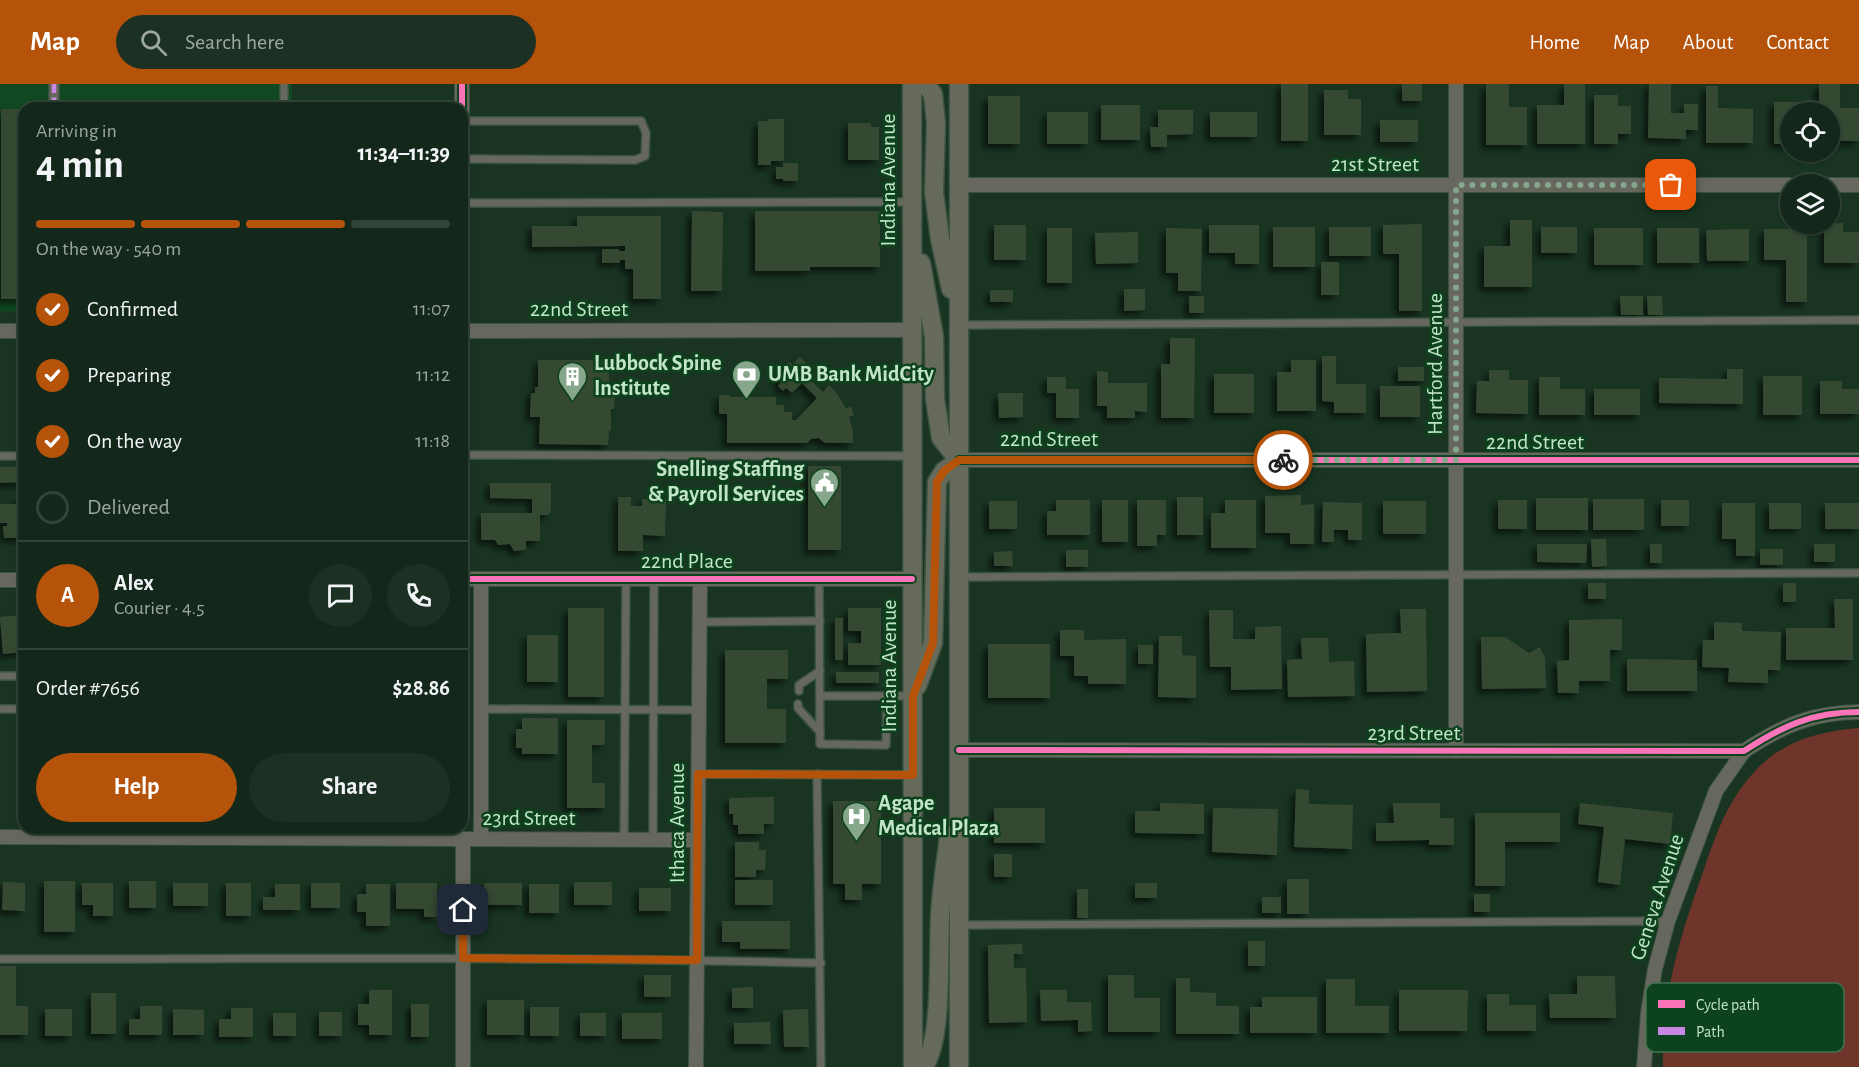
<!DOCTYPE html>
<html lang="en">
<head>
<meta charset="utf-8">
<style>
  body { margin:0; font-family:"Alegreya Sans",sans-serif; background:#1c3023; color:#f1f3f6; height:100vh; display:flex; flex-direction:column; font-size:22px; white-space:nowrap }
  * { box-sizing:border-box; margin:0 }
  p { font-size:20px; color:#9da6a2 }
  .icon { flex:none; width:33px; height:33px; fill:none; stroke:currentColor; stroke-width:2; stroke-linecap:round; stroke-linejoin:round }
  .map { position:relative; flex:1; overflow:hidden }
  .drawer { position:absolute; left:18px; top:18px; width:450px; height:732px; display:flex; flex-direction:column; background:#13281a; border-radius:18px; box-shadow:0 2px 4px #0004,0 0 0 2px #324439 }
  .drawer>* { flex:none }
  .tools { position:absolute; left:1780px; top:18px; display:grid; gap:12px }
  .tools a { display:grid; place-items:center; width:60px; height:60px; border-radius:50%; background:#13281a; box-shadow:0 2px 4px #0004,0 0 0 2px #324439; font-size:30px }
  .pin { position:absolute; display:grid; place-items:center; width:51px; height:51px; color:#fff; margin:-26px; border-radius:12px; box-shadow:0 3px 9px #0006 }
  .courier { position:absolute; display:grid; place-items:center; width:60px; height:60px; margin:-30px; border:4px solid #b45309; border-radius:50%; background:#fff; color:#222; box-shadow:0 2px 8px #0007 }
  .overview em { font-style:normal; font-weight:700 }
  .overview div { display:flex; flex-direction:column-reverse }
  .overview { display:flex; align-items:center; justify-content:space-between; height:102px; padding:0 18px }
  h1 { font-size:39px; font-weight:700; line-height:45px }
  .bar { display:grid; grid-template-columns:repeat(4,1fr); gap:9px 6px; align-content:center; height:72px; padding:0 18px }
  .bar i { height:8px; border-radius:4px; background:#324439 }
  .bar .current { background:#b45309 }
  .bar p { grid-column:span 4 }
  .line { display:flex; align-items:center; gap:15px; padding:0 18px; border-top:2px solid #324439 }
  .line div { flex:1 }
  .round { display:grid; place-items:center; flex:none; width:63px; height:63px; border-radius:32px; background:#1c3023 }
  ol { padding:0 18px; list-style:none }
  li { display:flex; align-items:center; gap:18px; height:66px }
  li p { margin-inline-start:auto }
  li .icon { padding:6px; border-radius:50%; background:#b45309; color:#fff; stroke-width:4 }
  li:last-child { color:#9da6a2 }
  li i { width:33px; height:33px; border:3px solid #324439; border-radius:50% }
  .primary-button { display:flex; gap:12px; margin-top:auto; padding:12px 18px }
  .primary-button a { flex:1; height:69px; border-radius:36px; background:#b45309; color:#fff; font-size:24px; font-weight:700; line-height:69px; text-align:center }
  .primary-button a+a { background:#1c3023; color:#f1f3f6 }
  header { display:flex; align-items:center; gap:36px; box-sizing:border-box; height:84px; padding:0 30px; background:#b45309; color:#fff }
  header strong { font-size:28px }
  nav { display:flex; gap:33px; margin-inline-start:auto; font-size:21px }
  .search { width:420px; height:54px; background:#1c3023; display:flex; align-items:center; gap:15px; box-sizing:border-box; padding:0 21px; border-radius:33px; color:#9da6a2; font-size:22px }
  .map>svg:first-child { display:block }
</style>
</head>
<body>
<header>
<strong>Map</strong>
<div class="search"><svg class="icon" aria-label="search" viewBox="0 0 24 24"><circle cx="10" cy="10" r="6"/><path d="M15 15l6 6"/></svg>Search here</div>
<nav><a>Home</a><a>Map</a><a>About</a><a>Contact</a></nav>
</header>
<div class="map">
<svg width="1859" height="983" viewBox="0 0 1859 983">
  <defs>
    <filter id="shadow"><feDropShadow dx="-4.5" dy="4.5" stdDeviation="3" flood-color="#0009"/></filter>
  </defs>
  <rect width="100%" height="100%" fill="#193522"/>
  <!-- built -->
  <path fill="#104822" d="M0,0H292V24H24V228L0,227Z"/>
  <!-- green -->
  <path fill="#6f342a" d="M1859,644V983H1663C1661,915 1679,855 1702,791C1715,753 1727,716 1756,686C1783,657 1820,647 1859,644Z"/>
  <!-- building -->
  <g fill="#364a33" filter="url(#shadow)">
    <rect x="1281" y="0" width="27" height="57"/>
    <rect x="1402" y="0" width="20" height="17"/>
    <path d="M1486,0H1509V23H1527V61H1486Z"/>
    <path d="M1564,0H1585V60H1537V21H1564Z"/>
    <path d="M1649,0H1671V29H1684V20H1698V46H1686V55L1648,54Z"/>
    <path d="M1819,0H1840V24H1859V57H1830V28H1819Z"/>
    <path d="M1706,2H1718V24L1753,25V59H1706Z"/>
    <path d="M1324,6H1348V15H1361V51H1324Z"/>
    <path d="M1594,11H1618V22H1631V50H1618V60H1594Z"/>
    <rect x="988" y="12" width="32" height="48"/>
    <path d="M1774,18H1812V28H1791V60H1774Z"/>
    <rect x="1101" y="21" width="39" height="35"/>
    <rect x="1" y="25" width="23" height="190"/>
    <path d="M1158,26H1193V50L1167,51V63H1151L1150,43H1158Z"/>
    <rect x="1047" y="28" width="41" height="32"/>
    <rect x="1210" y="28" width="47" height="25"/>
    <path d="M768,35H784V77H771V81H758V37H768Z"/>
    <rect x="1380" y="36" width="38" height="22"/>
    <path d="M848,39H871V43H879V76H848Z"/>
    <path d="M783,79H798V97H783V95H776V83H783Z"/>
    <path d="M692,127L723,128L722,207H691Z"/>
    <path d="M755,127H880V183H810V187H755Z"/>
    <path d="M577,132H661V215H633V185H625V176H620V179H602V165H619V167H625V162L532,163V142H577Z"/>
    <path d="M1510,136H1532V203H1484V162H1510Z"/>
    <path d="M1843,139V148H1859V179H1824V140Z"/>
    <path d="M1422,140V227H1399V170H1383V141Z"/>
    <rect x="994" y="141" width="32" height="35"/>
    <path d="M1209,141H1259V180H1235V169H1209Z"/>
    <rect x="1273" y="143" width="42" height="40"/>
    <rect x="1329" y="143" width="42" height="29"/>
    <rect x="1541" y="143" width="36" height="26"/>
    <rect x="1047" y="144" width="25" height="55"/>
    <path d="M1166,144L1202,145L1201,207H1178V189H1166Z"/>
    <rect x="1594" y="144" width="49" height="37"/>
    <rect x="1657" y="144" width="42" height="35"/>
    <path d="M1749,145V177H1707L1706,146Z"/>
    <path d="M1764,145H1807V218H1786V176H1764Z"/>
    <path d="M1138,148V179L1096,180L1095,149Z"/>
    <rect x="1321" y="178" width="18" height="33"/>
    <path d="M1124,205H1145V226L1124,227Z"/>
    <rect x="990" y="206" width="23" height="12"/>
    <rect x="1189" y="212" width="15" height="17"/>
    <path d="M1620,212H1643V231H1621Z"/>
    <path d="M1647,212H1662L1663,231H1648Z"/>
    <path d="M1170,254H1195L1194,334H1161V280H1170Z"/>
    <path d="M1322,272H1336V300H1366V329H1334V318L1322,317Z"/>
    <path d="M800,273L812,285L809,287L812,290L808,294L823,308L829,301L838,311L846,325L851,322L854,331L849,333L853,347V359H825L819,354L811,355L807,359H727V330H719V311H730V313H776V321H784V328H792V336H796L817,314L802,299L792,309L786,304L783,307L778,302L781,298L775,292L789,278L793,280Z"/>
    <path d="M538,276H608L610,310H615L614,325H611V347H609L608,361L539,360L540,333H530L531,309H535V303H538Z"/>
    <path d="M1291,276H1316V327H1277V288H1291Z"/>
    <rect x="1398" y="283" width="26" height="14"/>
    <path d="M1727,285H1743V320L1659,319V294L1727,295Z"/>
    <path d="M1489,286H1509V296H1528V330L1476,329L1477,297H1489Z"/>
    <path d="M1097,287L1108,288V299H1147V328L1135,327V334H1107V322H1097Z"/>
    <rect x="1214" y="290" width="40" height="39"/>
    <rect x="1763" y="292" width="39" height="39"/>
    <path d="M1047,293H1066V305H1079V334H1056V309H1047Z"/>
    <path d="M1539,293H1560V305H1585V331H1539Z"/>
    <path d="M1820,297H1842V305H1859V330H1820Z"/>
    <rect x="1380" y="302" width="40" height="31"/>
    <rect x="1594" y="305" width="46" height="26"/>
    <path d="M998,309H1023V333L999,334Z"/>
    <path d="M24,382V398L0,399V383Z"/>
    <rect x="808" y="382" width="33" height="84"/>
    <path d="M490,399H551V426L548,431H540V457H526V466L514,467L510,460L498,461L495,456H481V429H532V415L490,414Z"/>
    <path d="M1301,411V421L1314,420V460H1290V449H1265V412Z"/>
    <path d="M618,413H631V422H642V415H666L665,452L643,451V467H618Z"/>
    <rect x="1177" y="413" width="26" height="38"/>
    <path d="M17,414H24V454H4L3,442H7V439H0V420H17Z"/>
    <rect x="1536" y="414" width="52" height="32"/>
    <rect x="1593" y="415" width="51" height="31"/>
    <path d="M1056,416H1090V451H1047V427H1056Z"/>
    <rect x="1102" y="416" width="26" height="42"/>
    <path d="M1137,416H1166V451H1157V462H1137Z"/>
    <path d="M1225,416H1256V464H1211V429H1225Z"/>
    <rect x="1498" y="416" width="29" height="29"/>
    <rect x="1661" y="416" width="28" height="26"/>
    <rect x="989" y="417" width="28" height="28"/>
    <rect x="1383" y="417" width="43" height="33"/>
    <path d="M1323,418L1362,419V456H1348V446H1334V458H1322Z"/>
    <path d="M1722,419H1755V472H1736V455H1722Z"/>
    <rect x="1769" y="419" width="32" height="26"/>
    <rect x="1825" y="419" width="34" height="26"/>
    <path d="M1591,455H1606L1607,482L1592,483Z"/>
    <path d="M1537,460H1587L1586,479L1537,478Z"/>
    <rect x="1650" y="460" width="12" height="19"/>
    <rect x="1814" y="460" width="21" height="18"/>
    <rect x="1760" y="465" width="23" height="16"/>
    <rect x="1066" y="466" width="22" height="17"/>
    <path d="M1012,467L1013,482H994V468Z"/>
    <rect x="1588" y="499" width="18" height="16"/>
    <rect x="1783" y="499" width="13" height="19"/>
    <path d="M1834,515H1853V576H1786V544H1835Z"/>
    <rect x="568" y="524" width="36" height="89"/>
    <path d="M848,524H881V581H848V559H861V547H848Z"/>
    <path d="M1400,525H1426L1427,607L1367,608L1366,550L1401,549Z"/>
    <path d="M1209,526H1233V555H1255V543L1281,542L1282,605L1231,606V583H1210Z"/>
    <path d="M24,531V568L3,570L0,533Z"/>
    <rect x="835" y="534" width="8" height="42"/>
    <path d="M1622,535V566H1610V597H1579V609H1558L1557,577L1569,576V536Z"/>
    <path d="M1714,538L1742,539V547L1781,548L1780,586H1768V599L1728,598L1729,584L1702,583L1703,556H1714Z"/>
    <path d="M1060,546H1084V556L1126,555V600H1088V592H1074V572H1060Z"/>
    <rect x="527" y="551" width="31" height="47"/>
    <path d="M1159,552H1182V571L1196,572V614L1158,613Z"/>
    <path d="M1481,553H1505L1529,569L1540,563L1545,574L1546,604L1482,605Z"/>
    <path d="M1301,554H1328L1329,578L1354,577L1355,612L1288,613L1287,576L1302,575Z"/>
    <rect x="988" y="560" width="62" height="54"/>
    <rect x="1138" y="561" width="15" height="19"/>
    <path d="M725,566H788V595H767V625H786V659H725Z"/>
    <path d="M1627,575L1697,576V607H1627Z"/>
    <rect x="836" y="588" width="43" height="11"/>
    <path d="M522,634H558V670H522V664H516V645H522Z"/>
    <path d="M567,636H605V658L603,661H592V699H605V724H567Z"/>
    <path d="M1296,705L1309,706V720L1353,721L1352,765L1294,763Z"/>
    <path d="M774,713V740H764V750H738V741H733V730H729V714Z"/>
    <path d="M833,717H881V800H862V816H845V800H833Z"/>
    <path d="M1160,719L1204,720V750L1135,749V727H1160Z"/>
    <path d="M1393,719H1440V734H1454V761H1429V756L1376,757V739H1394Z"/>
    <path d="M1580,719L1673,729L1670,760L1625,755L1620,801L1598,798L1604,743L1578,740Z"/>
    <rect x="994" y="724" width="51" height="35"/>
    <path d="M1213,724L1278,725L1277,771L1212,768Z"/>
    <path d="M1475,729H1560V758H1505V802H1475Z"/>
    <path d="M735,758H759V766H766L765,786H756V793H735Z"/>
    <rect x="994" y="770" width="18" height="23"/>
    <rect x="1287" y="795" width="22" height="35"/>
    <rect x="735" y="796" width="38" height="25"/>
    <rect x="44" y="797" width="31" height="51"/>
    <rect x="129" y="797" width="27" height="27"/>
    <path d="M3,798L25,799V827L2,826Z"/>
    <rect x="574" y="798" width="38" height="23"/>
    <path d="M82,799H113V832H93V821H82Z"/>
    <rect x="173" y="799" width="35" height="23"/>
    <rect x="226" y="799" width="25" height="33"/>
    <rect x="311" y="799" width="29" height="25"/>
    <path d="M396,799H437V833H424V825H396Z"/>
    <rect x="484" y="799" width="38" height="22"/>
    <rect x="1135" y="799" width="22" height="15"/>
    <path d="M275,800H300V826H263V813H275Z"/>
    <path d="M366,800H390V842H366V828H357V810H366Z"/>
    <rect x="529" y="800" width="30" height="29"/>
    <rect x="639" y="804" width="32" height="23"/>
    <rect x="1077" y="805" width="11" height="29"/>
    <rect x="1474" y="810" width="16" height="18"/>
    <rect x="1262" y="813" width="19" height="16"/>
    <path d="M722,837H790V865H740V858H722Z"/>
    <rect x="1248" y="857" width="17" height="25"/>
    <path d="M1022,860L1023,870H1014V884H1026L1027,938L989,939L988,861Z"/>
    <path d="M0,882H16V922H28V951H0Z"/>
    <rect x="644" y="891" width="27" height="22"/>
    <path d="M1108,891H1134V914H1160V948H1108Z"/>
    <path d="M1577,892H1615L1616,934H1550L1549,910H1577Z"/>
    <path d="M1176,894H1190V908L1216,909V922H1239V950H1176Z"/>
    <path d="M1326,895H1355V922H1389V949H1326Z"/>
    <path d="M753,903V924H732V904Z"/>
    <path d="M369,906H392V951H369V941H358V920H369Z"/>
    <path d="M1040,906H1067V918H1091L1092,947L1078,948V936L1041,937Z"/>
    <path d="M1399,906H1468L1467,947H1399Z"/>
    <rect x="91" y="909" width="25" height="41"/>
    <path d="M1487,910H1509V921H1536V947H1487Z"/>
    <path d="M1262,913H1317V949H1250V923H1262Z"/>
    <rect x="487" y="916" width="37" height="35"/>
    <rect x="411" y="920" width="18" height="33"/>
    <path d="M140,922H162V951H129V935H140Z"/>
    <rect x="530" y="923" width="29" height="29"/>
    <path d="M231,924H253V953H219V935H231Z"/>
    <rect x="45" y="925" width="27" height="27"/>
    <path d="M173,925L204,926V951H173Z"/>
    <path d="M808,925L809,963H784L783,926Z"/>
    <rect x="319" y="928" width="23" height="24"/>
    <rect x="273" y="929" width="23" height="23"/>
    <rect x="580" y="929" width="26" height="23"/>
    <rect x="622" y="929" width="40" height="26"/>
    <path d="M770,938L771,960H734V939Z"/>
  </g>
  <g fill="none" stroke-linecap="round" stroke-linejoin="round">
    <defs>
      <g id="service">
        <path d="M284,24V0"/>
        <path d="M462,37H641L646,49L645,72L635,76L462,75"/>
        <path d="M462,119L910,118"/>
        <path d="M961,241L1859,236"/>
        <path d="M462,371L910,372"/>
        <path d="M0,372H24"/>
        <path d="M961,493L1859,489"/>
        <path d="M819,495L820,660L886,661L887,612"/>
        <path d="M700,538L820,537"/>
        <path d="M0,592H24"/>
        <path d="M799,607V601L820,587"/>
        <path d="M820,612H910"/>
        <path d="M798,620V624L820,648"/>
        <path d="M0,625H24"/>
        <path d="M481,625L699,626"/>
        <path d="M698,690L912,691"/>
        <path d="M817,690L821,983"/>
        <path d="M624,756L626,495"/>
        <path d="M653,756L654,495"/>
        <path d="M960,841L1668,837"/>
        <path d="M0,875C274,875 547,872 821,879"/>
      </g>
      <path id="pedestrian" d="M54,0V24"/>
      <g id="minor">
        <path d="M462,0V495H912"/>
        <path d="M1456,0V667"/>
        <path d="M959,101H1791"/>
        <path d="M1830,101H1859"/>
        <path d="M0,247H24"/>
        <path d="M462,247L912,246"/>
        <path d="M959,376H1859"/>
        <path d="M0,496H24"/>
        <path d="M959,666L1744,667C1782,642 1813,628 1859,628"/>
        <path d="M0,753L698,756"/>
        <path d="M481,755V495"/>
        <path d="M463,983V755"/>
        <path d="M696,983L700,495"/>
        <path d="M1644,983L1648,929L1655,885L1668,837L1716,707L1744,667"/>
      </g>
      <g id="secondary">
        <path d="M912,0L913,983"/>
        <path d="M925,0L933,10L936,39L934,108L940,155L951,205"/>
        <path d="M959,0V983"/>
        <path d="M921,179L934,253L935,315L941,354L959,376"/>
        <path d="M917,602L933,559L937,398L944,387L959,376"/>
        <path d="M923,983C943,960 938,868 940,834C941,807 946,779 949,752"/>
      </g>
    </defs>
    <!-- service casing -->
    <use href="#service" stroke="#3a5241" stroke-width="10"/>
    <!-- pedestrian casing -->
    <use href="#pedestrian" stroke="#3a5241" stroke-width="12"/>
    <!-- minor casing -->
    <use href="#minor" stroke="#3a5241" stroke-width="16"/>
    <!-- secondary casing -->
    <use href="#secondary" stroke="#3a5241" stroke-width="21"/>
    <!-- service -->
    <use href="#service" stroke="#67685d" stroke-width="7"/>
    <!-- pedestrian -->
    <use href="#pedestrian" stroke="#67685d" stroke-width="9"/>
    <!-- minor -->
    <use href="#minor" stroke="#67685d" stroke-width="14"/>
    <!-- secondary -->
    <use href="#secondary" stroke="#666a5b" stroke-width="18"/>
    <!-- quiet -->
    <path stroke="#c787e3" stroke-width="4.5" stroke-dasharray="9 4.5" stroke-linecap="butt" d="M54,0V24"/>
    <defs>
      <g id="cycleway">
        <path d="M462,0V495H912"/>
        <path d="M959,376H1859"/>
        <path d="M959,666L1744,667C1782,642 1813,628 1859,628"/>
      </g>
    </defs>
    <!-- cycleway casing -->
    <use href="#cycleway" stroke="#0c421d" stroke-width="10"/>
    <!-- cycleway -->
    <use href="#cycleway" stroke="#fb73b8" stroke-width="6"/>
  </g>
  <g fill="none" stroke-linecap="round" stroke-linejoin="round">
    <!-- done -->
    <path stroke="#87a78d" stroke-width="6" stroke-dasharray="0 10.8" d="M1283,376H1456V101H1671"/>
    <!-- route -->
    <path stroke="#b45309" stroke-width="8" d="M463,826V874L697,876L698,690L913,691V612L933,559L937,398L944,387L959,376H1283"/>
  </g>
  <!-- icons -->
  <defs>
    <symbol id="bank-pin" viewBox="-11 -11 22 30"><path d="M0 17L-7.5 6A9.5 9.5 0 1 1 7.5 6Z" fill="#87a78d" stroke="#0c421d"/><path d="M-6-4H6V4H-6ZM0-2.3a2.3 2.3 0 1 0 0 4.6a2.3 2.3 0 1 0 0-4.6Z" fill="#fff"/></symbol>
    <symbol id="building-pin" viewBox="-11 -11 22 30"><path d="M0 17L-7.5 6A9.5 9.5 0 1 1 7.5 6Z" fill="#87a78d" stroke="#0c421d"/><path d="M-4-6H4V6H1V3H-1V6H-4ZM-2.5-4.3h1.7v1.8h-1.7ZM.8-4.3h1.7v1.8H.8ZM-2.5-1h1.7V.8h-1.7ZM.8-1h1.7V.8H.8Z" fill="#fff"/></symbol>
    <symbol id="civic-pin" viewBox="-11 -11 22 30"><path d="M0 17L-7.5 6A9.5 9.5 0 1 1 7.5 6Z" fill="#87a78d" stroke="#0c421d"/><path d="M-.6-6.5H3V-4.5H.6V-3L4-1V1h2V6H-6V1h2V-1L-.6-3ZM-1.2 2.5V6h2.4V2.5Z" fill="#fff"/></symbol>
    <symbol id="hospital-pin" viewBox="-11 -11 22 30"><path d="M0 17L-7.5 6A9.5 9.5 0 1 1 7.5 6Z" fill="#87a78d" stroke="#0c421d"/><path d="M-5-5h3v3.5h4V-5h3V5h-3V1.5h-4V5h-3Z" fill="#fff"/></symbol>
  </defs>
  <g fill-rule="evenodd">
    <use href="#bank-pin" x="730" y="274" width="33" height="45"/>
    <use href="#building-pin" x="556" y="276" width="33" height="45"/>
    <use href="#civic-pin" x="808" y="382" width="33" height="45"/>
    <use href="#hospital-pin" x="840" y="716" width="33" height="45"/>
  </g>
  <g text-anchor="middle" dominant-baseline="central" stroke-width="5" stroke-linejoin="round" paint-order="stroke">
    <!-- street labels -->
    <g font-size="22" fill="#c2e4c7" stroke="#0c421d">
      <text x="1375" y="80">21st Street</text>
      <text transform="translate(888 96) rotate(-90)">Indiana Avenue</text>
      <text x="579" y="225">22nd Street</text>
      <text transform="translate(1435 280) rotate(-90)">Hartford Avenue</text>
      <text x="1049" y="355">22nd Street</text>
      <text x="1535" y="358">22nd Street</text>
      <text x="687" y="477">22nd Place</text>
      <text transform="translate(889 582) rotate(-90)">Indiana Avenue</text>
      <text x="1414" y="649">23rd Street</text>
      <text x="529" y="734">23rd Street</text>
      <text transform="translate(677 739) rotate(-90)">Ithaca Avenue</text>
      <text transform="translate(1657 813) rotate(-72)">Geneva Avenue</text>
    </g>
    <!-- poi labels -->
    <g font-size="22" font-weight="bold" fill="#c2e4c7" stroke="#0c421d" text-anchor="start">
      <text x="594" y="279">Lubbock Spine<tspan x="594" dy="25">Institute</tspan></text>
      <text x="768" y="290">UMB Bank MidCity</text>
      <text x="804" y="385" text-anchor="end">Snelling Staffing<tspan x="804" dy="25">&amp; Payroll Services</tspan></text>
      <text x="878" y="719">Agape<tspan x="878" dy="25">Medical Plaza</tspan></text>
    </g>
  </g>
  <!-- legend -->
  <rect x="1646" y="899" width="198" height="69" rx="9" fill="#0c421d" stroke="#437350" stroke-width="1.5"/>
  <rect x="1658" y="916" width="27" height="8" fill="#fb73b8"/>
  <rect x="1658" y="943" width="27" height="8" fill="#c787e3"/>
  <g font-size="16" fill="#c2e4c7">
    <text x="1696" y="926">Cycle path</text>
    <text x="1696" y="953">Path</text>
  </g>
</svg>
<div class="tools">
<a><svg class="icon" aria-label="locate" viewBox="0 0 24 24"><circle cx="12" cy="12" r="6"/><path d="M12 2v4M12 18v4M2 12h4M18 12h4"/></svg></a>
<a><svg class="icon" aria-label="layers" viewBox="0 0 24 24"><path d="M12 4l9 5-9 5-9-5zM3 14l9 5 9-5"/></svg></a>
</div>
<div class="pin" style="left:1671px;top:101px;background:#ea580c"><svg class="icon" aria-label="bag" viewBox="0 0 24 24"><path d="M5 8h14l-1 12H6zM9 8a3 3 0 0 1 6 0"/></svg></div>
<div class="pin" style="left:463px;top:826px;background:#1f2937"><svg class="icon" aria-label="home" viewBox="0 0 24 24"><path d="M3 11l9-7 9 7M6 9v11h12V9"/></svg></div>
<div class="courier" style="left:1283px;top:376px"><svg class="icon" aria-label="bike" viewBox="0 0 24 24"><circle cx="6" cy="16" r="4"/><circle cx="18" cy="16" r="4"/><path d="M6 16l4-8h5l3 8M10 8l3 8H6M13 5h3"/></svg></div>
<section class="drawer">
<div class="overview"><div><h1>4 min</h1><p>Arriving in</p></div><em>11:34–11:39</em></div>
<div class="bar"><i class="current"></i><i class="current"></i><i class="current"></i><i></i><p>On the way · 540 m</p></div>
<ol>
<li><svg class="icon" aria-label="check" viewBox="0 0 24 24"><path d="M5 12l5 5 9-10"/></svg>Confirmed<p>11:07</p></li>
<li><svg class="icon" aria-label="check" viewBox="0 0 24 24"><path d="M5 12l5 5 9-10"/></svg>Preparing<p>11:12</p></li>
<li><svg class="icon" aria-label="check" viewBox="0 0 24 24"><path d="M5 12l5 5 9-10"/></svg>On the way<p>11:18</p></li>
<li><i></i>Delivered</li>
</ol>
<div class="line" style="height:108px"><b class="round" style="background:#b45309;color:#fff">A</b><div><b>Alex</b><p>Courier · 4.5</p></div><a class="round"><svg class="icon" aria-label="chat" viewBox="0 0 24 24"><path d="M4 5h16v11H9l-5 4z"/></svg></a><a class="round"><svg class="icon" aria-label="phone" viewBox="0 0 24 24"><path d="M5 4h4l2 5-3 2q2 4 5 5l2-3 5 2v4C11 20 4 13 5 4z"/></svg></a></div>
<div class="line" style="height:78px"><div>Order #7656</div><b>$28.86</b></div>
<div class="primary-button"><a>Help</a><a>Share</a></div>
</section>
</div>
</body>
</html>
